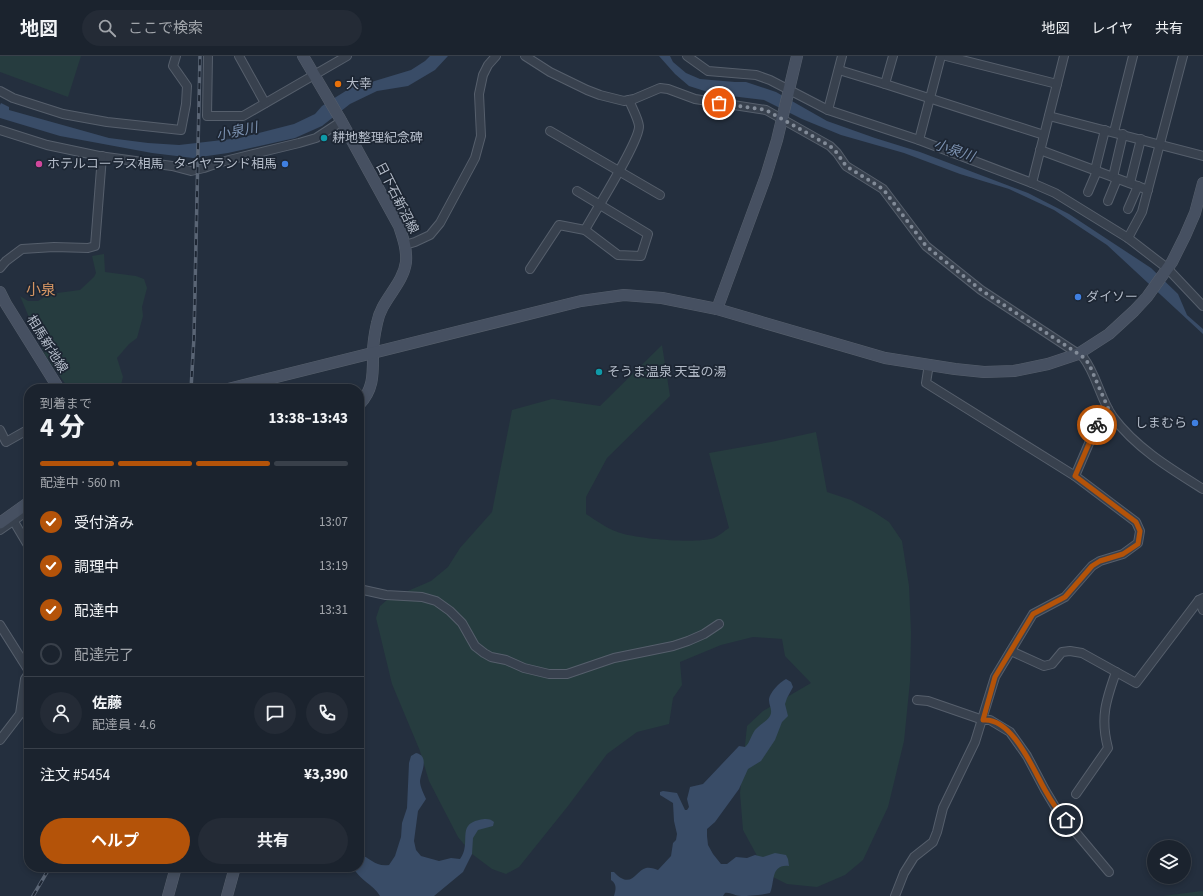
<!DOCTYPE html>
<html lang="ja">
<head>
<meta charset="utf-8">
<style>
  body { margin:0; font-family:"Source Sans 3","Noto Sans JP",sans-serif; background:#242b36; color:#f1f3f6; height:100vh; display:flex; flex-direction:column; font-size:15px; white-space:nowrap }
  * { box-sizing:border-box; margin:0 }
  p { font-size:13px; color:#a0a4aa }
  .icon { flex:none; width:22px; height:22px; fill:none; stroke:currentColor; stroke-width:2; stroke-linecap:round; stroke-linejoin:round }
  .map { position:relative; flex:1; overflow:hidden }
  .panel { position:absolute; left:24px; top:328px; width:340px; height:488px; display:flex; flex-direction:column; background:#1b232e; border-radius:16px; box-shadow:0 2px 6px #0003,0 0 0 1px #39404a }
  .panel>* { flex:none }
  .fabs { position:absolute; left:1147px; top:784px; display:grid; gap:8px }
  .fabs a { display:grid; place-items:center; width:44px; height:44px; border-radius:50%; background:#1b232e; box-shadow:0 2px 6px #0003,0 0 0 1px #39404a; font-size:20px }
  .pin { position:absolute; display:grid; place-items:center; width:34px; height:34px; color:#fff; margin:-17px; border:2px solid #fff; border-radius:50%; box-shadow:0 1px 4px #0007 }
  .courier { position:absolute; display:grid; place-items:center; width:40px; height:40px; margin:-20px; border:3px solid #b45309; border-radius:50%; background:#fff; color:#222; box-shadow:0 1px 5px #0007 }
  .headline em { font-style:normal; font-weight:700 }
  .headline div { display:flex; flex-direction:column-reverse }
  .headline { display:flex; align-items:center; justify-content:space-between; height:68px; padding:0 16px }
  h1 { font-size:26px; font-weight:700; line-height:30px }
  .bar { display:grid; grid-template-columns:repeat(4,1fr); gap:6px 4px; align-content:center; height:48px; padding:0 16px }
  .bar i { height:5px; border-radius:3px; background:#39404a }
  .bar .on { background:#b45309 }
  .bar p { grid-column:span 4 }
  .line { display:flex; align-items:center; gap:10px; padding:0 16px; border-top:1px solid #39404a }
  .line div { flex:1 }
  .round { display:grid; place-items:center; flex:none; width:42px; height:42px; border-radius:21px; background:#242b36 }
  ol { padding:0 16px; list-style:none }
  li { display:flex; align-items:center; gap:12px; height:44px }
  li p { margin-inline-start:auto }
  li .icon { padding:4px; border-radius:50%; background:#b45309; color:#fff; stroke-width:4 }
  li:last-child { color:#a0a4aa }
  li i { width:22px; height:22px; border:2px solid #39404a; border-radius:50% }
  .primary-button { display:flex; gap:8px; margin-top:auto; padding:8px 16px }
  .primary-button a { flex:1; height:46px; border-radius:24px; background:#b45309; color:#fff; font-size:16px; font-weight:700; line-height:46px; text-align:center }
  .primary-button a+a { background:#242b36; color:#f1f3f6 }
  header { display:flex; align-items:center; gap:24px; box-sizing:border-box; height:56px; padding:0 20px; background:#1b232e; border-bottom:1px solid #39404a }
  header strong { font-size:19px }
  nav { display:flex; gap:22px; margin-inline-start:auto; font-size:14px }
  .search { width:280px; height:36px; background:#242b36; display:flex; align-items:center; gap:10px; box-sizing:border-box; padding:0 14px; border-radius:22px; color:#a0a4aa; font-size:15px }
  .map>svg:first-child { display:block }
</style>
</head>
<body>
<header>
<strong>地図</strong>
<div class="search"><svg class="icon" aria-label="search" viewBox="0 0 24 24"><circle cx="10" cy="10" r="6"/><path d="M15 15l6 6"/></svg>ここで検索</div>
<nav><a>地図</a><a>レイヤ</a><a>共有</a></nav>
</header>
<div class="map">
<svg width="1203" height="840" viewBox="0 0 1203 840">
  <rect width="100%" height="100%" fill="#242f3e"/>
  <!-- green -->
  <g fill="#263c3f">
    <path d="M0,0H81L68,41L0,16Z"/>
    <path d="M104,198L105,216L136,220L144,223L147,232L142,251L143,260L137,282L129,288L117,302L123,321L120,333H69L45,299L20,240L28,245H38L50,238L80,234L94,221L96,217L92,200Z"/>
    <path d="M662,289L670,340L607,402L586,441V458C597,465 610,475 624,478C643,483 696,488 714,482C719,480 724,475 729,472L709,397L771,386L816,376L827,436L851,444L874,456L889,466L902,485L909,530L911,577L910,625L904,685L888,751L863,804L845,819L817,831L787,828L767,818L743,774L740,737L747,670L763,655L811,627L785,600L782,583L753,581L721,589L680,606L682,629L673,642L669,668L637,676L607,698L568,750L519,811L506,818L492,813L472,798L458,781L429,725L420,695L392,628L376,562L380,550L387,544L431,525L448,511L460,492L492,456L512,354L552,343L600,350Z"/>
    <path d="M1202,835L1203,836V840H1163Z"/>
  </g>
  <!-- water -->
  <g fill="#394c67">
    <path d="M430,0H448L435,14L408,30L377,35L350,48L322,70L295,82L228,97L193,102L152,97L60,80L0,62V49L1,47L9,51V54L109,82L148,87L179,89L240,82L294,68L315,58L322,50L336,41L357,28L368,27L411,14L425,5Z"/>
    <path d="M659,0H670L673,6L686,17L700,23L735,26H746L776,36L827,65L875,82L920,96L1028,137L1069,158L1151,212L1178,238L1187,259L1203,273V278L1107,189L1054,154L1009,133L960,118L904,97L841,79L802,63L764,44L714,38L689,30L675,18Z"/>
    <path d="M786,623L791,626L793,631L787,642L785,648L788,660L782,666L775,684L761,705L748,713L739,733L715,766L707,773V780L708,789L713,798L721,808H727L736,801L747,802L755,799L763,801L775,797L786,799L788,803L789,810C770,808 775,827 770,837C762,839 749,840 741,840C735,840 730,836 725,837L723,840H614C616,833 617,828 611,824V816H614C616,818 619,821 621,822C633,829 637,814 646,812C650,811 655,813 658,814L671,800L673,787L676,784L677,778L674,765L673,747L660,739V736L663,735L677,737L685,754H687L689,751L687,743L690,731L703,728L739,690L745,691C751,686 751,677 757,672C761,668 767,665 770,660C773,654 769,650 769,644C769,637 780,626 786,623Z"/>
    <path d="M416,697C430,700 421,716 420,725C420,731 424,738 426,743L418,755L414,785L416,794L421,800L439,805L451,802L460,803C472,787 456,769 479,764C485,763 489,762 494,766L493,770L478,774L473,782L472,798L463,816L434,840H380C373,828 359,824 353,811H359V798C371,802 375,811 389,809L395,800L401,781L402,767L407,752L409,707L411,700Z"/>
  </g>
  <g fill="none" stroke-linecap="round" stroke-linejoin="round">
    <defs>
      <g id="street">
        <path d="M208,0L207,60H243L347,0"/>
        <path d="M239,0L265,47"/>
        <path d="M525,0L550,16L587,34L600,39L624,45L634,43L660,32L668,33L695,43L766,54L830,90L837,97L846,110L883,133L926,190L981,234L1083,301C1097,319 1100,343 1113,361C1136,392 1171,413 1203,433"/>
        <path d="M687,0L708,15L756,19L770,24L828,54L919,84L1032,127L1055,137L1128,182L1167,212L1203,250"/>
        <path d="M946,0L1057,28"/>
        <path d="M839,14L885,28L1044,79"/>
        <path d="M885,28L893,0"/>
        <path d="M0,35L13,42L63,58L107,66L181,74L186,48L187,30L173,10L176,0"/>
        <path d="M828,54L842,0"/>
        <path d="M1049,60L1203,100"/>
        <path d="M0,74L47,89L99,100L172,110L191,115L204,112L221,106L299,87L316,82L342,65"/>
        <path d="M550,75L660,139"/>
        <path d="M1114,76L1133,0"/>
        <path d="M919,84L941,0"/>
        <path d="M1040,94L1148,134"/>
        <path d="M1095,114L1105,74"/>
        <path d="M1113,121L1123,78"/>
        <path d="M1032,127L1064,0"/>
        <path d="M1130,127L1141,83"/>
        <path d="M1088,136L1097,115"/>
        <path d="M1108,145L1117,123"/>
        <path d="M1128,153L1138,130"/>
        <path d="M585,174C594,157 640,85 639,70C638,62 632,52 629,44"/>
        <path d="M1128,182L1142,156L1183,0"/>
        <path d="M405,189L415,186L430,179L440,167L475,102L481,80L479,38L483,19L488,9L496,0"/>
        <path d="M0,212L6,205L22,193L54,191L88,192L95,190L102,100"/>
        <path d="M530,213L559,169L585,174L618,199L641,200L648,178L577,135"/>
        <path d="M266,323L268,333"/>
        <path d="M0,374L6,386L29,373"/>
        <path d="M1075,420L1099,364L1108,353"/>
        <path d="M13,464L29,491"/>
        <path d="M0,474L29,454"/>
        <path d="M359,533L386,539L422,541L436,545L450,555L462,567L475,590L484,597L491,601L506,604L524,612L549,618H567L614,602L673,590L688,585L704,578L719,568"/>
        <path d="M1199,544L1203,554"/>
        <path d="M0,569L29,615"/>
        <path d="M1011,595L1044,610L1052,608L1062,596L1070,595L1082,597L1136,627L1199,544L1203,542"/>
        <path d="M917,644L928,645L983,664H990L1010,676L1027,700L1045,734L1057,754L1109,816"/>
        <path d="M0,684L20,658L25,623L29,617"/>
        <path d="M1076,738L1108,692C1100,662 1106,644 1116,616"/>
        <path d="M895,840L904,817L914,801L933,786L937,776L943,752L975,686L995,621L1033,558L1065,541L1092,510L1100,505L1123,498L1138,487L1140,475L1136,466L1075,420L926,327L929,308"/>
      </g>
      <g id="secondary">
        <path d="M303,0L339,61L399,170C403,182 407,193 406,206C403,229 381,244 377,267C375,276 373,288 373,297C373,318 374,333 359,349"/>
        <path d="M0,236L6,248L59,333"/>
        <path d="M717,253L766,120L777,84L797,0"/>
        <path d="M228,333L581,245L624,239L662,242L717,253L885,302L955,313L984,316L1014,315L1048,308L1078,298L1109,278L1134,255L1147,241L1172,206L1185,180L1195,157L1203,127"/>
        <path d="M0,467L29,446"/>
        <path d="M168,840L176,811"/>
        <path d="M227,840L235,811"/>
      </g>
    </defs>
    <!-- street casing -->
    <use href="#street" stroke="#565f6c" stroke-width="10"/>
    <!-- secondary casing -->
    <use href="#secondary" stroke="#565f6c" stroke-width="12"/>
    <!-- street -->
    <use href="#street" stroke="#38414e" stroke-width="8"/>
    <!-- secondary -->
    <use href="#secondary" stroke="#465061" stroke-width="11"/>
    <defs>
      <g id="rail">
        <path d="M191,333L194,281L200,0"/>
        <path d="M33,840L50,811"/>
      </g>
    </defs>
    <!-- rail casing -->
    <use href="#rail" stroke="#5a6575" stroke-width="3.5"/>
    <!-- rail -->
    <use href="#rail" stroke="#1d2633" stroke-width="2" stroke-dasharray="6" stroke-linecap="butt"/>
  </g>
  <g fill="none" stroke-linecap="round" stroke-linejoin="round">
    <!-- done -->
    <path stroke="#828b98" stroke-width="4" stroke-dasharray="0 7.2" d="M719,47L766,54L830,90L837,97L846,110L883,133L926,190L981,234L1083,301L1089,308L1108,352L1099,364L1097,369"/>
    <!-- route -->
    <path stroke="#b45309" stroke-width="5" d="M1066,764C1058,755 1051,745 1045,734C1033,713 1012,661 983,664L995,621L1033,558L1065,541L1092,510L1100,505L1123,498L1138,488L1140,475L1136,466L1075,420L1097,369"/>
  </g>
  <!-- markers -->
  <circle fill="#e8710a" stroke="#1d2633" stroke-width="1.5" cx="338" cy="28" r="4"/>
  <g fill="#0f9aa8" stroke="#1d2633" stroke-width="1.5">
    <circle cx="324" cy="82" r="4"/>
    <circle cx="599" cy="316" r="4"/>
  </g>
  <circle fill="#d1479c" stroke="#1d2633" stroke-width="1.5" cx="39" cy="108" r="4"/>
  <g fill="#3f7fe0" stroke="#1d2633" stroke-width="1.5">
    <circle cx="285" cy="108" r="4"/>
    <circle cx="1078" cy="241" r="4"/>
    <circle cx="1195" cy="367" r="4"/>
  </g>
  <g text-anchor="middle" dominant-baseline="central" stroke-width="3.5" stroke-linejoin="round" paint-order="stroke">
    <!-- poi labels -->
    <g font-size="13" fill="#b4bcc9" stroke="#1d2633" text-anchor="start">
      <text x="346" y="28">大幸</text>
      <text x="332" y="82">耕地整理紀念碑</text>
      <text x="47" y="108">ホテルコーラス相馬</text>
      <text x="277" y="108" text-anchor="end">タイヤランド相馬</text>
      <text x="1086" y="241">ダイソー</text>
      <text x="607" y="316">そうま温泉 天宝の湯</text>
      <text x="1187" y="367" text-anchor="end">しまむら</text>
    </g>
    <!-- street labels -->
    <g font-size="13" fill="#b4bcc9" stroke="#1d2633">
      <text transform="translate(397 142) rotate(63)">日下石新沼線</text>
      <text transform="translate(47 288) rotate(58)">相馬新地線</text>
    </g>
    <!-- water labels -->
    <g font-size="14" font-style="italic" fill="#7c92b1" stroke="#1d2633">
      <text transform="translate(237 76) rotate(-12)">小泉川</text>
      <text transform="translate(954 95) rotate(19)">小泉川</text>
    </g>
    <!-- quarter labels -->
    <g font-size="15" fill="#d59563" stroke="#1d2633">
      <text x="41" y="234">小泉</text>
    </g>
  </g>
</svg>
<div class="fabs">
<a><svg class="icon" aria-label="layers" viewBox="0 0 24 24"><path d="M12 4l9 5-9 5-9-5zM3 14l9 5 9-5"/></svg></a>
</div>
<div class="pin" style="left:719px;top:47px;background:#ea580c"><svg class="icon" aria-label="bag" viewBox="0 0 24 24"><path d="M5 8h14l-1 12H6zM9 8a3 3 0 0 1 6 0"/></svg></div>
<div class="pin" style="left:1066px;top:764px;background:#1f2937"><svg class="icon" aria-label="home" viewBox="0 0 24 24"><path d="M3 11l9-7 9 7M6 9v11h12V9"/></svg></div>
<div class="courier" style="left:1097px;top:369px"><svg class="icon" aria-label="bike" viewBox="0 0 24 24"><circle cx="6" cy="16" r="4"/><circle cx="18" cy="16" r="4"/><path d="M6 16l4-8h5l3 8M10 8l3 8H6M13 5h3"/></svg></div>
<section class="panel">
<div class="headline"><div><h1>4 分</h1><p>到着まで</p></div><em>13:38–13:43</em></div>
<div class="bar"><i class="on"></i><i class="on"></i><i class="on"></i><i></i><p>配達中 · 560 m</p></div>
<ol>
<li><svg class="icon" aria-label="check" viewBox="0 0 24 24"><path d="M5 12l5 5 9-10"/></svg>受付済み<p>13:07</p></li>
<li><svg class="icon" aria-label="check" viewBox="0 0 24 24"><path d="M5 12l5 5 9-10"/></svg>調理中<p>13:19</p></li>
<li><svg class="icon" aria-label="check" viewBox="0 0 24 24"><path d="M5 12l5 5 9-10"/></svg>配達中<p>13:31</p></li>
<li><i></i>配達完了</li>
</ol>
<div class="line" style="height:72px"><a class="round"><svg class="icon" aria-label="person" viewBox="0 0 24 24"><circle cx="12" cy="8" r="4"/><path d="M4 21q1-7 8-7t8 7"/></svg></a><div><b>佐藤</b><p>配達員 · 4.6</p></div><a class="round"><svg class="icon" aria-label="chat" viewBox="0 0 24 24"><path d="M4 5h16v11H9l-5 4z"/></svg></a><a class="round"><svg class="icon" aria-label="phone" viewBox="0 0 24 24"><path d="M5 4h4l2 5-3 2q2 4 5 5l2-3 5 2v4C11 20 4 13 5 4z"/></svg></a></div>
<div class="line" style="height:52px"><div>注文 #5454</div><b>¥3,390</b></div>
<div class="primary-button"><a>ヘルプ</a><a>共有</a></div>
</section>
</div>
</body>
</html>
